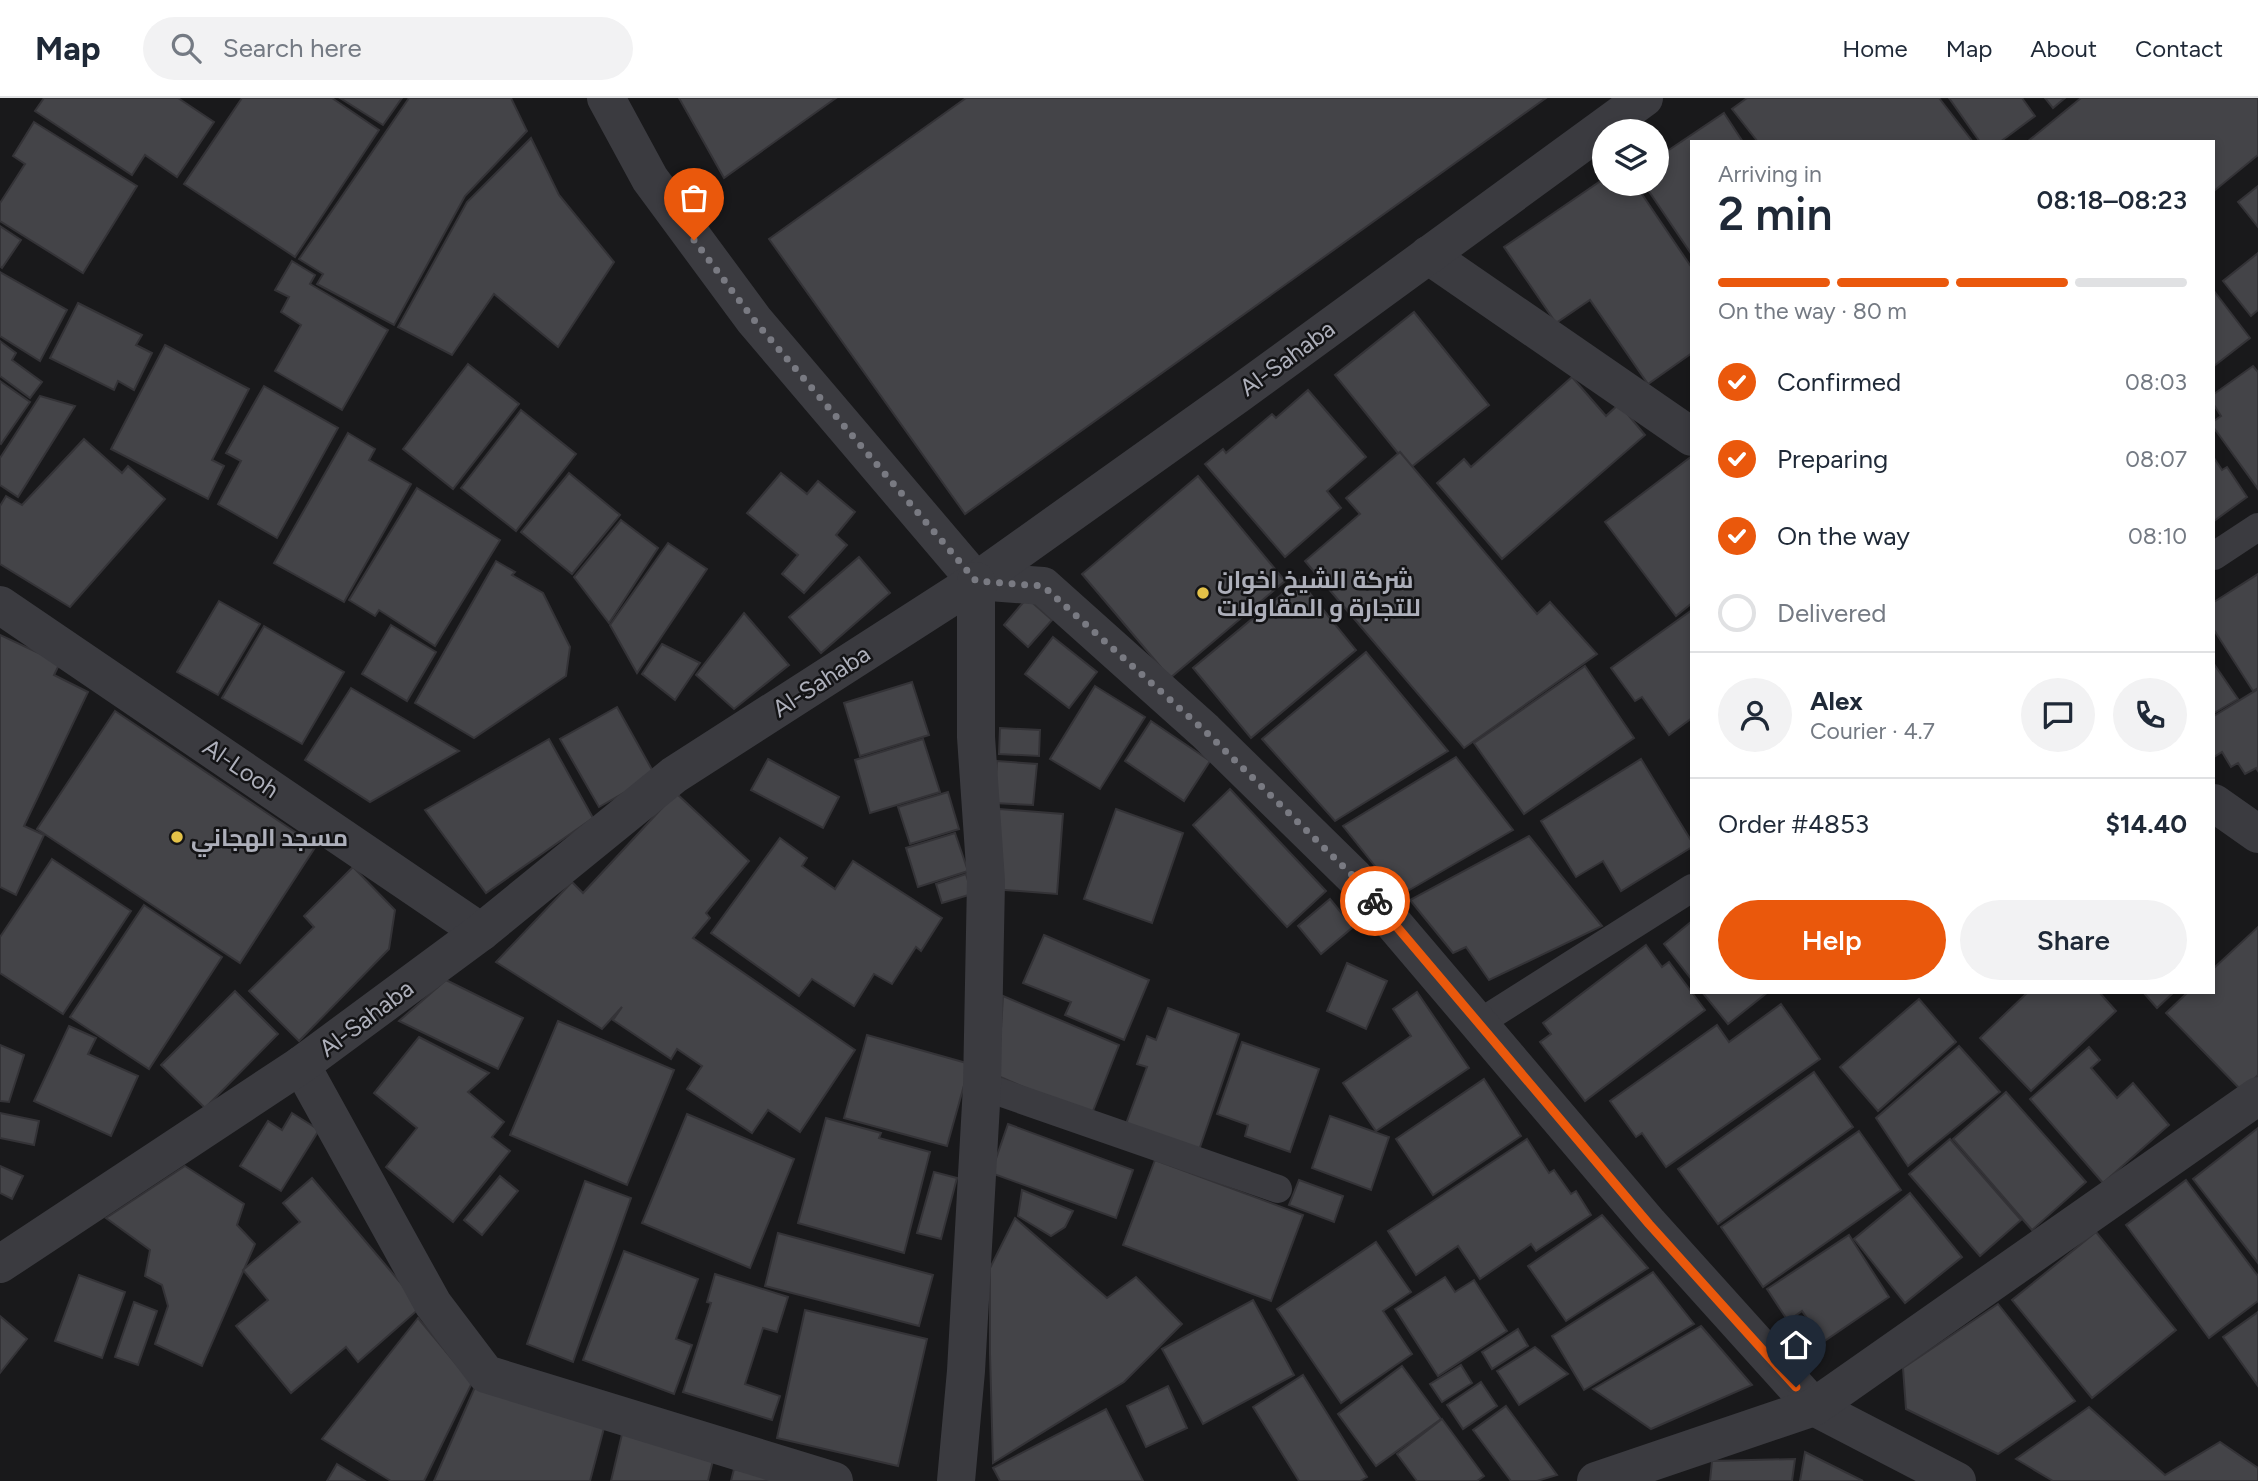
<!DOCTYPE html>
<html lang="en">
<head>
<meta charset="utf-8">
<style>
  body { margin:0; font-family:Figtree,Cairo,sans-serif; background:#f2f2f3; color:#1f2937; height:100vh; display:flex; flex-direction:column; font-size:26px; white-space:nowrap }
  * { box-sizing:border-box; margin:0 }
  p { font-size:23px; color:#747a83 }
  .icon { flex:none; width:38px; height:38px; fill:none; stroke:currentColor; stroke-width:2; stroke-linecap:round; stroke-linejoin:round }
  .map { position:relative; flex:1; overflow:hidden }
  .details { position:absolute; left:1690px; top:42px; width:525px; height:854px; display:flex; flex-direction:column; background:#fff; border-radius:0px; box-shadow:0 4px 10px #0003 }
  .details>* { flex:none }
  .controls { position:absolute; left:1592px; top:21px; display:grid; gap:14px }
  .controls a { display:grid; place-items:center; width:77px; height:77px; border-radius:50%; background:#fff; box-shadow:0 4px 10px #0003; font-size:35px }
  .pin { position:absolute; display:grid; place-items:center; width:60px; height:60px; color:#fff; margin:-72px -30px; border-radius:50% 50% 50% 0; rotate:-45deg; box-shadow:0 0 7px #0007 }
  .pin .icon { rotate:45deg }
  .courier { position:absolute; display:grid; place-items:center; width:70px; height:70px; margin:-35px; border:5px solid #ea580c; border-radius:50%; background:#fff; color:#222; box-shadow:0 2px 9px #0007 }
  .overview em { font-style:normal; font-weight:600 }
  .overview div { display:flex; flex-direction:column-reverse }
  .overview { display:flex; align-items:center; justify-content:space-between; height:119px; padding:0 28px }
  h1 { font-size:46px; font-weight:600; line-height:52px }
  .bar { display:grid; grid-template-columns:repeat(4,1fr); gap:10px 7px; align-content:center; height:84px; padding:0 28px }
  .bar i { height:9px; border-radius:5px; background:#e0e1e3 }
  .bar .current { background:#ea580c }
  .bar p { grid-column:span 4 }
  .line { display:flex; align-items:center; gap:18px; padding:0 28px; border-top:2px solid #e0e1e3 }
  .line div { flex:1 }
  .round { display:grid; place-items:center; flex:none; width:74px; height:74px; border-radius:37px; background:#f2f2f3 }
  ol { padding:0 28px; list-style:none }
  li { display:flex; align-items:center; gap:21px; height:77px }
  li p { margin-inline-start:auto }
  li .icon { padding:7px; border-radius:50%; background:#ea580c; color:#fff; stroke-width:4 }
  li:last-child { color:#747a83 }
  li i { width:38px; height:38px; border:4px solid #e0e1e3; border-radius:50% }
  .action { display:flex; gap:14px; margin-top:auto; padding:14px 28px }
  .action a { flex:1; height:80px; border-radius:42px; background:#ea580c; color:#fff; font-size:28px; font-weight:600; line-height:80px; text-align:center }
  .action a+a { background:#f2f2f3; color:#1f2937 }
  header { display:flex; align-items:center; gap:42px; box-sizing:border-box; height:98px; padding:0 35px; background:#fff; border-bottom:2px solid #e0e1e3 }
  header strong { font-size:33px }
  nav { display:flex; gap:38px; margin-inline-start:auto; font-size:24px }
  .search { width:490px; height:63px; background:#f2f2f3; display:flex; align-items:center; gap:18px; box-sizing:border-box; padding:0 24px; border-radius:38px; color:#747a83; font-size:26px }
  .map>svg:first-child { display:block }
</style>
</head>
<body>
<header>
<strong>Map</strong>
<div class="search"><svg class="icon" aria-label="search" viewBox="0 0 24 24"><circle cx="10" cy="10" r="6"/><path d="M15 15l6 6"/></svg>Search here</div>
<nav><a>Home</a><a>Map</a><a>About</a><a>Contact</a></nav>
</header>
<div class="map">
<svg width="2258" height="1383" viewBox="0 0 2258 1383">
  <rect width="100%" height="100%" fill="#19191b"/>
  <!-- building -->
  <g fill="#444448" stroke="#343337" stroke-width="2">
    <path d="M44,0H178L214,24L177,79L145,57L132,77L35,13Z"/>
    <path d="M242,0H332L379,32L295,159L184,86Z"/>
    <path d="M340,0H402L383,27Z"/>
    <path d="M409,0H511L527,33L465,98L394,227L317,186L323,176L299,161Z"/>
    <path d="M679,0H836L724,80Z"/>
    <path d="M966,0H1546L965,416L769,141Z"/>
    <path d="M1747,0H1939L1973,44H1758L1732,11Z"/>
    <path d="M1949,0H2022L2035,18L2000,44H1980Z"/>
    <path d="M2045,0H2065L2053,10Z"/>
    <path d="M2081,0H2258V57L2214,93V44H2027Z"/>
    <path d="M1724,15L1743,44H1692V157L1644,86H1657V60Z"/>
    <path d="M34,24L137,88L83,175L0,123V105L25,66L13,58Z"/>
    <path d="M531,40L559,97L614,164L558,249L494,196L452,257L398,229L467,104Z"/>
    <path d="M1605,80V86H1635L1692,170V255L1648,286L1590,202L1556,225L1504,149Z"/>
    <path d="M2258,88V129L2238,104Z"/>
    <path d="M0,128L21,142L2,170L0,168Z"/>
    <path d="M2258,155V212L2251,218L2223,183Z"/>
    <path d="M292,163L315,177L310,186L388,232L342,312L275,273L301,227L281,214L289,199L275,192Z"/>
    <path d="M0,174L67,212L40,263L0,238Z"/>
    <path d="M2214,193L2250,240L2214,268Z"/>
    <path d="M78,205L142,237L136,247L152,255L134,292L118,283L114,292L50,260Z"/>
    <path d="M1414,214L1489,307L1410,370L1335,277Z"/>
    <path d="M0,243L16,255L12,262L42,284L30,300L0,278Z"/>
    <path d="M165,247L249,291L212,362L224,368L208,401L111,351Z"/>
    <path d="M468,266L519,306L453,391L403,351Z"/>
    <path d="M2253,268L2258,274V391L2214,330V323L2221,318L2214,307V296Z"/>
    <path d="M1572,279L1606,318L1619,306L1645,337L1502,461L1437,385L1464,361L1471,369Z"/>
    <path d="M0,283L30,304L1,346L0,345Z"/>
    <path d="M264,288L338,330L277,440L218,406L241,363L226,355Z"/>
    <path d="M1308,292L1366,359L1327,393L1341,410L1285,459L1205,366L1223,351L1226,355L1272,316L1276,320Z"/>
    <path d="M40,298L75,308L18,399L0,387V360Z"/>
    <path d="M521,312L576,356L516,433L461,390Z"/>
    <path d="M348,335L375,351L369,362L411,386L344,504L274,465Z"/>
    <path d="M84,341L122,375L128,368L165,401L70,509L0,466V408L6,398L22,407Z"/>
    <path d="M1400,354L1537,516L1550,504L1597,556L1464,650L1305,463L1360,416L1346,400Z"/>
    <path d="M1692,358V505L1676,518L1605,424Z"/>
    <path d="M2214,360L2222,372L2227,369L2247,399L2214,423Z"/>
    <path d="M569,375L620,417L572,476L521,434Z"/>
    <path d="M781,375L807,396L818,383L855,414L836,437L847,447L804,495L782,476L798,457L747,415Z"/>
    <path d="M1198,378L1285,483L1170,580L1082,476Z"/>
    <path d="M417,390L500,442L435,548L379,512L375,518L349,502Z"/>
    <path d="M621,422L658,450L609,525L574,479Z"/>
    <path d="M668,445L707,471L637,575L610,527Z"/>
    <path d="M859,459L890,495L821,555L789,519Z"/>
    <path d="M496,463L515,474L512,477L543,495L570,549L566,578L474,640L415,605Z"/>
    <path d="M2258,476V590L2253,593L2214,532V504Z"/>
    <path d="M1299,482L1356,552L1251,640L1193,570Z"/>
    <path d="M1027,500L1052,522L1028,549L1004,527Z"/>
    <path d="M219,503L260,526L218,597L177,574Z"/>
    <path d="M1692,512V620L1669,637L1642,599L1635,603L1611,570Z"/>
    <path d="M744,515L789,567L734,611L696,577Z"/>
    <path d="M391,527L436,554L407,603L362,576Z"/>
    <path d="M264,528L344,574L302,646L222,600Z"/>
    <path d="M0,537L60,565L54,577L88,594L24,728L44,737L16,797L0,789Z"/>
    <path d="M1053,539L1097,574L1069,610L1025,576Z"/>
    <path d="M662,546L700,565L675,602L642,576Z"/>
    <path d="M1366,554L1448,653L1335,723L1262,641Z"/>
    <path d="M2214,566L2238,601L2214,615Z"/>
    <path d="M1585,568L1634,640L1524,716L1474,645Z"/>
    <path d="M912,584L929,637L860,658L844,605Z"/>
    <path d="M1095,588L1145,619L1100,691L1050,661Z"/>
    <path d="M351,590L459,653L370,704L305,662Z"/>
    <path d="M2258,591V673L2256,670L2245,676L2238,665L2231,669L2222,654L2214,659V618Z"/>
    <path d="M617,609L655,677L599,709L560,641Z"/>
    <path d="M115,613L316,748L240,865L37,731Z"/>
    <path d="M1151,623L1210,663L1184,703L1125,663Z"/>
    <path d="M1000,630L1040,632L1039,658L999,656Z"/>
    <path d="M549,641L593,720L486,795L425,712Z"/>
    <path d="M923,641L940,694L870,715L855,662Z"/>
    <path d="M1456,659L1513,732L1399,798L1343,728Z"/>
    <path d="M768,661L839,699L823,730L751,692Z"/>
    <path d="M1641,661L1692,744V749L1621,793L1603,763L1576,779L1541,723Z"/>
    <path d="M997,663L1037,666L1033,707L994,705Z"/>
    <path d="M1230,691L1326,793L1287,829L1193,727Z"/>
    <path d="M948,694L959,731L910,746L898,709Z"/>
    <path d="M676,695L749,763L706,815L710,820L693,840L855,952L800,1034L768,1012L752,1035L687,991L702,968L677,951L671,961L613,922L622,909L602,931L496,864L572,784L583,795Z"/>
    <path d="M999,711L1063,716L1057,796L992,791Z"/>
    <path d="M1116,711L1183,735L1152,825L1084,801Z"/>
    <path d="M955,735L968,773L918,789L906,750Z"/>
    <path d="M1529,738L1602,828L1489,882L1466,849L1453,855L1410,802Z"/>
    <path d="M780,740L807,760L802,768L835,791L853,763L942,820L921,853L916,849L892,886L874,876L854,908L812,881L799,898L711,835Z"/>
    <path d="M52,761L131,813L63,916L0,875V839Z"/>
    <path d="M353,769L395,812L389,851L299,943L249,893L314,829L304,818Z"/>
    <path d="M966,776L972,796L942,805L936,786Z"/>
    <path d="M1330,801L1353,829L1321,856L1298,828Z"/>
    <path d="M144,807L222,859L149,971L70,919Z"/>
    <path d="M1692,823V882L1664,846Z"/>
    <path d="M2258,829V977L2242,993L2166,915L2188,894H2214V870Z"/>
    <path d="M1044,837L1149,882L1124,942L1065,917L1071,904L1023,885Z"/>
    <path d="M1646,847L1662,869L1669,864L1705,912L1585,1003L1540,944L1551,936L1543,925Z"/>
    <path d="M1347,865L1387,883L1366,931L1327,913Z"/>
    <path d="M446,882L523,920L498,971L399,923Z"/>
    <path d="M235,893L278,936L205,1010L161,967Z"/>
    <path d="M1417,894L1469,970L1376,1033L1343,985L1411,938L1393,911Z"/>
    <path d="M1702,894H1768L1728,926Z"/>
    <path d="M2028,894H2099L2116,913L2031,993L1980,940Z"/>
    <path d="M2143,894H2174L2157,910Z"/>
    <path d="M1003,898L1119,947L1091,1018L998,978Z"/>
    <path d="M1919,901L1956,944L1878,1013L1840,969Z"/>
    <path d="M1781,906L1820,961L1666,1069L1642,1035L1636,1039L1610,1003L1717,927L1729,944Z"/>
    <path d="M1168,910L1239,936L1199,1052L1126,1026L1147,969L1137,966L1147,938L1156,942Z"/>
    <path d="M558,923L674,972L627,1087L510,1037Z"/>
    <path d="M69,928L96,940L88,956L138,978L111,1038L34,1003Z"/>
    <path d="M867,937L970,966L947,1048L844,1020Z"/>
    <path d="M419,939L489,975L468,994L504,1024L492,1039L510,1053L453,1124L386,1069L417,1030L374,995Z"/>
    <path d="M1242,944L1319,971L1290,1054L1245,1038L1248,1027L1217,1016Z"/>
    <path d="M0,947L24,957L9,1004L0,1003Z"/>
    <path d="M1959,948L2000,994L1908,1068L1876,1020Z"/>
    <path d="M2089,949L2100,962L2091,970L2117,1000L2133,985L2169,1027L2103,1085L2030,1001Z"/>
    <path d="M1814,974L1853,1029L1718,1126L1678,1071Z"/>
    <path d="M1484,981L1521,1038L1433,1097L1396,1041Z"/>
    <path d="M2006,994L2086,1084L2032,1132L1953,1041Z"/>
    <path d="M0,1015L39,1023L34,1047L0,1040Z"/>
    <path d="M292,1015L319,1032L281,1093L240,1068L268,1023L282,1032Z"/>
    <path d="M687,1016L794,1061L750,1170L642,1125Z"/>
    <path d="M1330,1018L1389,1039L1371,1092L1312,1070Z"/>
    <path d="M826,1020L881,1035L879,1040L930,1054L904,1155L798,1125Z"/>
    <path d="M1008,1026L1133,1072L1116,1120L991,1075Z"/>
    <path d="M2258,1030V1165L2193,1081Z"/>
    <path d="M1859,1033L1901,1092L1763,1189L1721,1129Z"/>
    <path d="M1527,1041L1549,1075L1554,1072L1571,1096L1576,1093L1591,1117L1536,1153L1531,1146L1480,1181L1458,1148L1416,1177L1388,1133Z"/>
    <path d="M1950,1041L2021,1122L1980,1158L1909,1076Z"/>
    <path d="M1155,1062L1303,1117L1271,1203L1123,1147Z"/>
    <path d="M0,1068L23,1078L12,1101L0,1095Z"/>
    <path d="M185,1068L244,1106L237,1127L255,1146L202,1268L155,1246L168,1208L162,1187L145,1178L150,1152L106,1120Z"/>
    <path d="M934,1074L957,1080L941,1141L917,1135Z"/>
    <path d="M500,1078L518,1093L482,1137L464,1122Z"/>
    <path d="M312,1080L421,1209L358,1264L346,1249L291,1295L236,1228L268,1202L243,1172L300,1124L283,1105Z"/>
    <path d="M1299,1082L1343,1098L1334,1124L1289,1107Z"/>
    <path d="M2186,1082L2258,1178V1203L2209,1240L2126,1127Z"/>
    <path d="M585,1083L631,1100L573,1264L527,1246Z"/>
    <path d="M1022,1092L1073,1113L1065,1129L1051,1138L1018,1118Z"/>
    <path d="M1910,1095L1962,1159L1905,1205L1854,1141Z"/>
    <path d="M1602,1117L1648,1170L1566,1223L1528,1168Z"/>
    <path d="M1015,1120L1107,1200L1136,1179L1182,1226L1124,1284L993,1365L990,1256V1170Z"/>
    <path d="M2096,1134L2176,1232L2092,1300L2012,1202Z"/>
    <path d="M778,1135L933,1177L919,1228L765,1188Z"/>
    <path d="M1849,1137L1889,1199L1823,1244L1802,1213L1788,1223L1767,1191Z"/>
    <path d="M1376,1144L1411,1194L1383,1213L1412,1256L1341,1305L1277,1211Z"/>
    <path d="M624,1153L698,1181L676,1241L692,1247L674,1296L583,1262Z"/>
    <path d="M1653,1174L1694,1226L1584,1292L1552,1238Z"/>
    <path d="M715,1176L788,1199L777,1234L763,1230L745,1286L780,1298L772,1322L683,1294L711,1205L707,1204Z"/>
    <path d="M79,1177L125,1194L102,1260L55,1243Z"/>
    <path d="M1445,1179L1455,1194L1474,1182L1507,1233L1438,1278L1395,1211Z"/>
    <path d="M1253,1202L1294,1277L1203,1326L1162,1251Z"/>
    <path d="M134,1204L157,1213L138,1267L115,1259Z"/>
    <path d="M1998,1206L2075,1303L1998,1356L1906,1311L1903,1270Z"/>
    <path d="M805,1212L927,1241L898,1368L777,1340Z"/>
    <path d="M2258,1214V1288L2223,1239Z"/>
    <path d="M0,1218L27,1241L0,1275Z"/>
    <path d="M418,1220L472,1285L424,1383H391L322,1341Z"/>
    <path d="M1701,1228L1752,1287L1651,1331L1593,1291Z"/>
    <path d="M1518,1231L1528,1248L1492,1271L1482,1254Z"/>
    <path d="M1535,1249L1568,1276L1519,1307L1497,1273Z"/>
    <path d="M1461,1267L1472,1285L1442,1304L1430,1286Z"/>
    <path d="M1402,1268L1441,1321L1376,1368L1338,1316Z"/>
    <path d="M1303,1277L1367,1379L1360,1383H1299L1253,1309Z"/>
    <path d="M1481,1284L1497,1308L1463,1331L1447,1307Z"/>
    <path d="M1168,1288L1187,1330L1146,1349L1127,1308Z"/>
    <path d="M475,1289L604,1330L590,1383H434Z"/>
    <path d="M1506,1308L1557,1377L1537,1383H1511L1473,1332Z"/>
    <path d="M2089,1309L2165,1377L2220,1344L2258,1370V1383H2053L2016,1361Z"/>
    <path d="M1106,1311L1143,1383H1000L993,1370Z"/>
    <path d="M1442,1321L1484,1378L1477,1383H1417L1397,1356Z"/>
    <path d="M623,1332L715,1354L708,1383H611Z"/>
    <path d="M1805,1354L1863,1383H1800Z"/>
    <path d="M1795,1361L1792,1383H1710L1712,1363Z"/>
    <path d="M337,1366L365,1383H327Z"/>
    <path d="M734,1371L785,1383H731Z"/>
  </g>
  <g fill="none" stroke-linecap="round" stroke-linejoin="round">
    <!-- service -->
    <g stroke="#3b3b40" stroke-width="28">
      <path d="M2214,458L2258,429"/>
      <path d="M1479,925L1692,790"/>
      <path d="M982,988L1278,1091"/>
    </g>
    <!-- minor -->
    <g stroke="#3b3b40" stroke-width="38">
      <path d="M606,0L650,81L754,222L976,483"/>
      <path d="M1428,157L1692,339"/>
      <path d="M976,483L1043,488L1205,633L1354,779L1649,1126L1814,1309L1957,1383"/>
      <path d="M0,507L481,834"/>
      <path d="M2214,705L2258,736"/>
      <path d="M301,967L433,1206L486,1276L834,1383"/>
      <path d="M0,1166L301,967L481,834L674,677L976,483L1237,297L1644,0"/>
      <path d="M956,1383L966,1273L982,988L986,783L976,639V483"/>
      <path d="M1596,1383L1814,1309L2258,998"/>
    </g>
  </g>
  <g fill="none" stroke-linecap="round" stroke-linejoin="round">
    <!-- done -->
    <path stroke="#797a82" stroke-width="7" stroke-dasharray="0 12.6" d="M694,142L754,222L976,483L1043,488L1205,633L1354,779L1375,803"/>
    <!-- route -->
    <path stroke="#ea580c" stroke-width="9" d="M1375,803L1649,1126L1796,1289"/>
  </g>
  <!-- markers -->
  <g fill="#e4c248" stroke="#141416" stroke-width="2.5">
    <circle cx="1203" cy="495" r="7"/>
    <circle cx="177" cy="739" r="7"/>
  </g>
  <g text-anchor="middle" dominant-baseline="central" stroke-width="5" stroke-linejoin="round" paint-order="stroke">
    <!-- street labels -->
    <g font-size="24" fill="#adafba" stroke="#141416">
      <text transform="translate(1287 260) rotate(-36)">Al-Sahaba</text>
      <text transform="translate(821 583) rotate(-33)">Al-Sahaba</text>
      <text transform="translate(241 670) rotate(34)">Al-Looh</text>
      <text transform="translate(366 920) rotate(-37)">Al-Sahaba</text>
    </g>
    <!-- poi labels -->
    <g font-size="24" font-weight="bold" fill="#adafba" stroke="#141416" text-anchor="start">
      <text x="1217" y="481">شركة الشيخ اخوان<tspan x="1217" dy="28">للتجارة و المقاولات</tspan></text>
      <text x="191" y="739">مسجد الهجاني</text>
    </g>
  </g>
</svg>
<div class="controls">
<a><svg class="icon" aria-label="layers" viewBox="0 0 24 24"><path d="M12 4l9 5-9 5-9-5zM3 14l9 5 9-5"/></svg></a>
</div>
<div class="pin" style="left:694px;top:142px;background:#ea580c"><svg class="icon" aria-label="bag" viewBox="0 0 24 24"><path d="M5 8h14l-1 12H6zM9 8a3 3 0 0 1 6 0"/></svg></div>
<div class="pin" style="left:1796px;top:1289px;background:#1f2937"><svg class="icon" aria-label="home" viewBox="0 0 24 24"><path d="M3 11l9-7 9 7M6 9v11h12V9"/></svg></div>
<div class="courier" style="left:1375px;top:803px"><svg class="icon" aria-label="bike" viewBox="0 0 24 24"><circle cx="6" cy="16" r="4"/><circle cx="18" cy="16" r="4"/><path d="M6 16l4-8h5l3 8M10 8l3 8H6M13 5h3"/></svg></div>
<section class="details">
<div class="overview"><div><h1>2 min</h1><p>Arriving in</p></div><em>08:18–08:23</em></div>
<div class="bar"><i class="current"></i><i class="current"></i><i class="current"></i><i></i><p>On the way · 80 m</p></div>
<ol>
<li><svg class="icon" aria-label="check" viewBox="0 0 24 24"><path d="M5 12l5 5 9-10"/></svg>Confirmed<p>08:03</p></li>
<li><svg class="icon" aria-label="check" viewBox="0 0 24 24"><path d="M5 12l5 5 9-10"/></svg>Preparing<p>08:07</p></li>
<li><svg class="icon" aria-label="check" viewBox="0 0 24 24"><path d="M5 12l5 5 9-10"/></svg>On the way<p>08:10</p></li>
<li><i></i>Delivered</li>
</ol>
<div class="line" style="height:126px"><a class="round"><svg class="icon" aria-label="person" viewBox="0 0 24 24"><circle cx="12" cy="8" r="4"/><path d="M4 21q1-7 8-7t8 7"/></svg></a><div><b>Alex</b><p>Courier · 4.7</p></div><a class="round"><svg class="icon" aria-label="chat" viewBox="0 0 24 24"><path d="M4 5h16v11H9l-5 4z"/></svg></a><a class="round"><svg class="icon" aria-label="phone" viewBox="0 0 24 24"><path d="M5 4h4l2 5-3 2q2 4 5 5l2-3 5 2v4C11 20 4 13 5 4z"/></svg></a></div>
<div class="line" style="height:91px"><div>Order #4853</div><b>$14.40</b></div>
<div class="action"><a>Help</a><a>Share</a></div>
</section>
</div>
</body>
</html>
